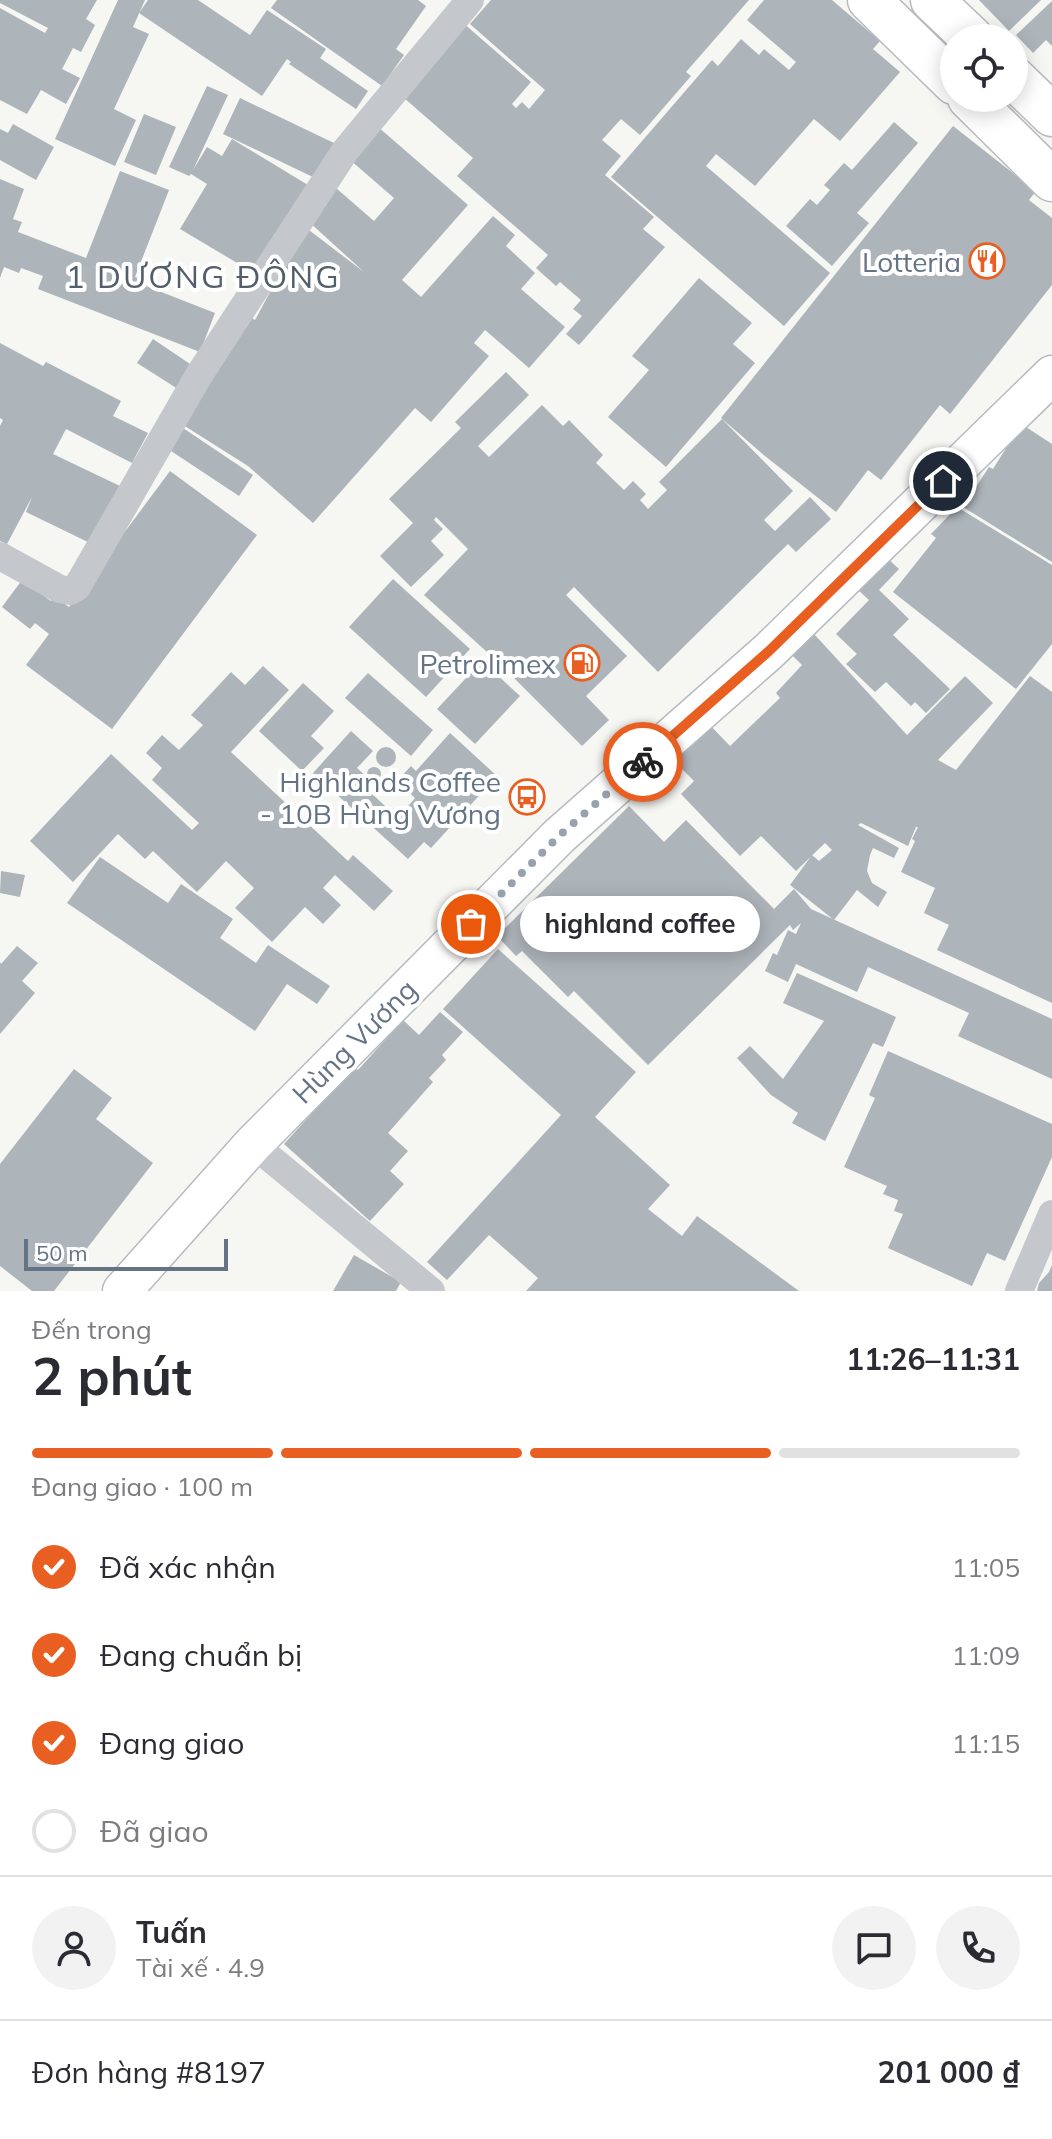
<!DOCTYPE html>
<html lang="vi">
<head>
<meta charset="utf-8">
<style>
  body { margin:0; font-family:Mulish,sans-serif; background:#f2f2f3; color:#2b2b33; height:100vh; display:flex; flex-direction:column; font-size:30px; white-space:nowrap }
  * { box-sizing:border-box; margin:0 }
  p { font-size:26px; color:#7c7c81 }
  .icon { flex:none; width:44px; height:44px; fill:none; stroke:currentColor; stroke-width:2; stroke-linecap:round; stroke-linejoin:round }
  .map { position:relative; height:1291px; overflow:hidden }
  .drawer { display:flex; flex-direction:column; background:#fff; flex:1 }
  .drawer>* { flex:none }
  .tools { position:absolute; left:940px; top:24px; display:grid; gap:16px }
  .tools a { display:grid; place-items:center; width:88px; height:88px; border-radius:50%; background:#fff; box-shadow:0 4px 20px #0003; font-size:40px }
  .scale { position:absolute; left:24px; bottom:20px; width:204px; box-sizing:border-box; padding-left:8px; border:4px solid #647485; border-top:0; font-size:22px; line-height:28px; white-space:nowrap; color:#647485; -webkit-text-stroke:6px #fff; paint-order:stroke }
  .pin { position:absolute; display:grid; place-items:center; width:68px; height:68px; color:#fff; margin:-34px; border:4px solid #fff; border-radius:50%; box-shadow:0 2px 8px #0007 }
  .courier { position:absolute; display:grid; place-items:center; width:80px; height:80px; margin:-40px; border:6px solid #e95f21; border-radius:50%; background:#fff; color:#222; box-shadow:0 2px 10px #0007 }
  .bubble { position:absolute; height:56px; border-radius:28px; background:#fff; box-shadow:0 4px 20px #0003; font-size:26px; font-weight:700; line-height:56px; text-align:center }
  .head em { font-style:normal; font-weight:700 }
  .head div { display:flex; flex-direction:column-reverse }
  .head { display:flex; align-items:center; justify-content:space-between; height:136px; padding:0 32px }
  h1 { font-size:52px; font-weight:700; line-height:60px }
  .bar { display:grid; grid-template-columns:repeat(4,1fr); gap:12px 8px; align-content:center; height:96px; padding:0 32px }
  .bar i { height:10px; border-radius:6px; background:#e1e1e2 }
  .bar .on { background:#e95f21 }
  .bar p { grid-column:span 4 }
  .line { display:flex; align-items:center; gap:20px; padding:0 32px; border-top:2px solid #e1e1e2 }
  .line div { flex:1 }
  .round { display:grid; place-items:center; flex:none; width:84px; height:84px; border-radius:42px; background:#f2f2f3 }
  ol { padding:0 32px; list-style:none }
  li { display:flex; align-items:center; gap:24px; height:88px }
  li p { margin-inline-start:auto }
  li .icon { padding:8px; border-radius:50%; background:#e95f21; color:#fff; stroke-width:4 }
  li:last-child { color:#7c7c81 }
  li i { width:44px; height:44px; border:4px solid #e1e1e2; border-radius:50% }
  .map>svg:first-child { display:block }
</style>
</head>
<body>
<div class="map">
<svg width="1052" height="1291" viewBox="0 0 1052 1291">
  <rect width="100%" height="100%" fill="#f6f6f3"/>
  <!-- building -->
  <g fill="#adb4ba">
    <path d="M0,0H97L86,19L95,25L81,52L73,48L62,69L80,78L66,104L41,90L27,114L0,100V8L45,33L48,28L0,3Z"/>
    <path d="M118,0H145L133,27L149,34L114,109L136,120L115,166L55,139Z"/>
    <path d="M148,0H198L250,35L267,10L326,49L320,58L368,91L356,109L289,64L291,62L287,59L262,96L139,13Z"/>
    <path d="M277,0H418L426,6L396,49L404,55L382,86L271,8Z"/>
    <path d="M491,0H749L686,72L691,76L640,135L621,119L602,140L621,156L605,175L654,217L643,229L665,247L579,345L566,334L582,316L573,309L581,300L560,282L556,286L536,268L548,255L457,176L473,158L396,91L462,22L531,82L512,104L516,108L522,102L529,109L545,90L470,24Z"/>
    <path d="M764,0H832L880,41L873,49L900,72L840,141L814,119L755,186L716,154L706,166L830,273L784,326L611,177L712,60L718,66L741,39L759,55L764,49L789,70L796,62L747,20Z"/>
    <path d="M979,0H1041L1009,31Z"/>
    <path d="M1052,1V46L1046,40L1033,53L1016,35Z"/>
    <path d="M207,86L228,95L193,170L207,147L222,156L232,139L308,185L254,273L180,229L207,184L191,174L189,176L169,167Z"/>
    <path d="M240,98L334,143L317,179L223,134Z"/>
    <path d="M144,114L176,127L156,175L124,162Z"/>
    <path d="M894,122L918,143L857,213L869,223L832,266L786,226L810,199L817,205L830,190L824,185L844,163L852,170Z"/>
    <path d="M13,124L54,147L36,180L0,160V129L8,133Z"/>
    <path d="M377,126L468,205L402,280L421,297L493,216L515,235L506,246L535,273L521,289L565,327L529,368L485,330L474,343L489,356L431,422L415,408L313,523L248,466L180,423L247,315L255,320L305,227L364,272L308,221L336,188L374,221L394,198L349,159Z"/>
    <path d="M953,126L1036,191L1029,200L1052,218V285L950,414L940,405L881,480L868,470L836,512L765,456L721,418Z"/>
    <path d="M120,171L169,190L135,277L148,282L146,286L215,313L200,352L38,289L43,276L21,268L19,273L4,267L0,278V179L24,189L13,219L22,222L18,232L86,258Z"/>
    <path d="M699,278L752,323L733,344L755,363L666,467L608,417L649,370L632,356Z"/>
    <path d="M153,339L196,368L181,391L137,363Z"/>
    <path d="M0,343L43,366L46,362L121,401L113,416L148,433L132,463L66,429L53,454L120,486L92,544L26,512L32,497L7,544L0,541V426L3,420L0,418Z"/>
    <path d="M506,372L529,395L478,446L489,457L542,405L563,426L569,420L603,455L596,463L624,490L633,481L646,494L640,500L648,509L667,490L659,482L722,419L793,491L764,520L775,531L810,497L831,519L796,552L788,544L658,672L574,587L566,595L627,656L586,696L609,720L582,746L498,662L424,595L468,549L436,517L434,520L443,529L431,541L444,555L411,587L380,556L413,523L389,499L461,428L455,422Z"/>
    <path d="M177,424L253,475L239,496L162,445Z"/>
    <path d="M1026,427L1052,444V562L963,507L989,467L993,469L1008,445Z"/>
    <path d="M170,471L257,535L112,729L26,665L49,634L35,623L30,629L2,607L22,580L51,601L54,596L69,607Z"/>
    <path d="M957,507L1052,565V644L1016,689L893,592L936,538L931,534Z"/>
    <path d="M886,557L899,569L879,590L909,619L893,635L950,689L926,713L915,702L911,706L886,682L875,692L846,664L857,654L836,634L869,600L856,588Z"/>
    <path d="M393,579L470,649L426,697L349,627Z"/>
    <path d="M814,634L907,735L965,676L993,703L938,760L956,770L1030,676L1052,692V1003L937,950L949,925L924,913L935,888L901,872L915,841L912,839L918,827H916L908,846L861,823L858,825L899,848L894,858L873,848L870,855L867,871L872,883L887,892L878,907L857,890L834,920L790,885L812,855L819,861L832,850L825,843L796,871L761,836L740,856L681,794L694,781L670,757L707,722L730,746L780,698L776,693L802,665L792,655Z"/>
    <path d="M482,661L520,696L475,744L437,709Z"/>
    <path d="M263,666L289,690L231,752L348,861L353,855L393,891L374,911L335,875L323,888L341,905L323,924L305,907L272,942L235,908L254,888L226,861L197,892L153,851L145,859L118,834L73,882L30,841L111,754L192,830L199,823L152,780L162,768L146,753L162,735L179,750L203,725L191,715L231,672L245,685Z"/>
    <path d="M368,673L433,730L411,756L345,698Z"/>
    <path d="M303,683L334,711L311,736L324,748L302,771L259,731Z"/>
    <path d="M351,731L373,751L357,768L375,785L369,791L398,818L415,798L397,781L411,766L416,771L450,733L497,776L431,848L424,842L408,859L313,773Z"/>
    <circle cx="386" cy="757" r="10"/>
    <circle cx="374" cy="774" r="7"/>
    <path d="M629,806L664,842L686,820L774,909L794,889L811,909L1052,1019V1079L958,1036L969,1013L868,967L857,992L796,964L788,982L765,971L773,953L777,955L788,930L796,934L801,923L793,930L790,925L648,1065L574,991L568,997L522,951L516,956L497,936Z"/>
    <path d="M100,857L168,903L181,884L233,919L220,938L256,963L268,945L330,986L317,1004L287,984L255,1031L67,903Z"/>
    <path d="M1,871L25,875L20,897L0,893Z"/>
    <path d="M17,946L38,963L22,981L35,993L0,1034V962L1,964Z"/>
    <path d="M498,949L636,1072L595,1117L670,1185L648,1209L682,1236L697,1216L799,1291H526L538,1278L489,1235L447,1280L427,1262L561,1115L443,1009Z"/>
    <path d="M797,973L896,1017L883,1047L873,1043L825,1141L792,1123L798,1113L771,1095L737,1058L750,1046L783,1079L824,1021L783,1003Z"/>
    <path d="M440,1012L463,1032L442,1055L446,1060L429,1078L433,1082L388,1133L408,1151L390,1171L404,1184L370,1221L284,1144L354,1067L358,1070L403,1020L419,1035Z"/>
    <path d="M888,1051L1052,1124V1157L1005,1261L987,1253L972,1286L888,1248L903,1214L894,1211L898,1200L883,1194L887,1186L844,1167L875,1098L869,1095Z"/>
    <path d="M74,1069L112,1098L96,1119L153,1163L54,1291H32L0,1266V1164Z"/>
    <path d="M354,1255L401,1282L396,1291H333Z"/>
    <path d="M1052,1265V1291H1037L1039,1283L1049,1272Z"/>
  </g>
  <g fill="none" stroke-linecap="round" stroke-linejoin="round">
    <defs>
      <path id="secondary" d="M122,1291L253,1144L559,836L769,651L1052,375"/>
      <g id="primary">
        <path d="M869,0L954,83"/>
        <path d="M932,0L972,38"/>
        <path d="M1014,78L1052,115"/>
        <path d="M969,98L1052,180"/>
      </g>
    </defs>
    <!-- secondary casing -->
    <use href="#secondary" stroke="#b6bbc0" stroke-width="41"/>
    <!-- primary casing -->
    <use href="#primary" stroke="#b7bbbf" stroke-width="45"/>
    <!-- minor -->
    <g stroke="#c4c7cb" stroke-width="28">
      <path d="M0,556L60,589L70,591L77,587L199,375L345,151L470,0"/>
      <path d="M253,1144L431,1291"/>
      <path d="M1019,1291L1052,1214"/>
    </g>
    <!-- secondary -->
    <use href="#secondary" stroke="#fff" stroke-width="38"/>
    <!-- primary -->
    <use href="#primary" stroke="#fff" stroke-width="42"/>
  </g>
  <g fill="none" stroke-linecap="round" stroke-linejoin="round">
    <!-- done -->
    <path stroke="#97a2ac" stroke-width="8" stroke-dasharray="0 14.4" d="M471,924L559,836L643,762"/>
    <!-- route -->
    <path stroke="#e95f21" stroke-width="10" d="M643,762L769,651L943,481"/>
  </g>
  <!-- icons -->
  <defs>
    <symbol id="restaurant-ring" viewBox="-11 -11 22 22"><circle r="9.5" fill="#fff" stroke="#e95f21" stroke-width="1.5"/><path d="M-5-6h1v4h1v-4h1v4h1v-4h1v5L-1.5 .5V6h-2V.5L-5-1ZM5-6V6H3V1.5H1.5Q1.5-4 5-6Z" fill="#e95f21"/></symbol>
    <symbol id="fuel-ring" viewBox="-11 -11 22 22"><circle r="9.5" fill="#fff" stroke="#e95f21" stroke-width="1.5"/><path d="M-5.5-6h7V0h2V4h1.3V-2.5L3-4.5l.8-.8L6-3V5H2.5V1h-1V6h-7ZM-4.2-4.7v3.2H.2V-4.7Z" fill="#e95f21"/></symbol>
    <symbol id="bus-ring" viewBox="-11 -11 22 22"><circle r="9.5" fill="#fff" stroke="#e95f21" stroke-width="1.5"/><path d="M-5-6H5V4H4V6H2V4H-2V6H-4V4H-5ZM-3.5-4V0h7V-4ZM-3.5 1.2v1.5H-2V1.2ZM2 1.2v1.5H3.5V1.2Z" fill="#e95f21"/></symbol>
  </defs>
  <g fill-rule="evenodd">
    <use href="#restaurant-ring" x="967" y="241" width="40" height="40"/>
    <use href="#fuel-ring" x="562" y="643" width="40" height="40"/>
    <use href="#bus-ring" x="507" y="777" width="40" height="40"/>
  </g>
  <g text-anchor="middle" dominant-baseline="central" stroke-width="8" stroke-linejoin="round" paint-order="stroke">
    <!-- poi labels -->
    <g font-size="28" fill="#647485" stroke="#fff" text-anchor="end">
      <text x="961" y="261">Lotteria</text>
      <text x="556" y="663">Petrolimex</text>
      <text x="501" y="781">Highlands Coffee<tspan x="501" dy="32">- 10B Hùng Vương</tspan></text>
    </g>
    <!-- street labels -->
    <g font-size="28" fill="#647485" stroke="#fff">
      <text transform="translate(354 1041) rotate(-45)">Hùng Vương</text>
    </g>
    <!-- quarter labels -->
    <g font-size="32" letter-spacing="2" fill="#525e6a" stroke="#fff">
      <text x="203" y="276">1 DƯƠNG ĐÔNG</text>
    </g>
  </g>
</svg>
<div class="tools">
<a><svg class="icon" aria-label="locate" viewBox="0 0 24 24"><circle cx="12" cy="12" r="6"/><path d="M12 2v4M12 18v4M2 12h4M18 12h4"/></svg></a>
</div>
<div class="scale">50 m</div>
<div class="pin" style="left:471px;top:924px;background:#ea580c"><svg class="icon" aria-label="bag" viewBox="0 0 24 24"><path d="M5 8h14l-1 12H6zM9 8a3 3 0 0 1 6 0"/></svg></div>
<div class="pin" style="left:943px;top:481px;background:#1f2937"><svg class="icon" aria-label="home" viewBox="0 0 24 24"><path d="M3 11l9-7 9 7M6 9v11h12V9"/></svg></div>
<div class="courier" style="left:643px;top:762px"><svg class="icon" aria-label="bike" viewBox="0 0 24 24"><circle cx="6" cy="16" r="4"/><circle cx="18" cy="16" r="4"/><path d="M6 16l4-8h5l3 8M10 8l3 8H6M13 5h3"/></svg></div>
<div class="bubble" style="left:520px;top:896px;width:240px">highland coffee</div>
</div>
<section class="drawer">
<div class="head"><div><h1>2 phút</h1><p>Đến trong</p></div><em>11:26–11:31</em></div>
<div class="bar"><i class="on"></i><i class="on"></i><i class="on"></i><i></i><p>Đang giao · 100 m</p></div>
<ol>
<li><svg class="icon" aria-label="check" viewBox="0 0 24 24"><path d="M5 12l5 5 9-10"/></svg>Đã xác nhận<p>11:05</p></li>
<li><svg class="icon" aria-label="check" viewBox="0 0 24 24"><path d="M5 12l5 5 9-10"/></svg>Đang chuẩn bị<p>11:09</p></li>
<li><svg class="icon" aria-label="check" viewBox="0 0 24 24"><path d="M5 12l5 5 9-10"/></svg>Đang giao<p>11:15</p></li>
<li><i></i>Đã giao</li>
</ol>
<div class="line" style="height:144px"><a class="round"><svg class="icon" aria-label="person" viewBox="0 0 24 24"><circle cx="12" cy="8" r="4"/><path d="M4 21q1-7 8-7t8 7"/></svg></a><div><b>Tuấn</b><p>Tài xế · 4.9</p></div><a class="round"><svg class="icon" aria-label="chat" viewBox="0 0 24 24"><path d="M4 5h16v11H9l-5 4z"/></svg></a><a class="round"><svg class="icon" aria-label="phone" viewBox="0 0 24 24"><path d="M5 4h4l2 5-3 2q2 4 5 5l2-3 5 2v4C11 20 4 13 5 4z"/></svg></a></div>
<div class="line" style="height:104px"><div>Đơn hàng #8197</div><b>201 000 ₫</b></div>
</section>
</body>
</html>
